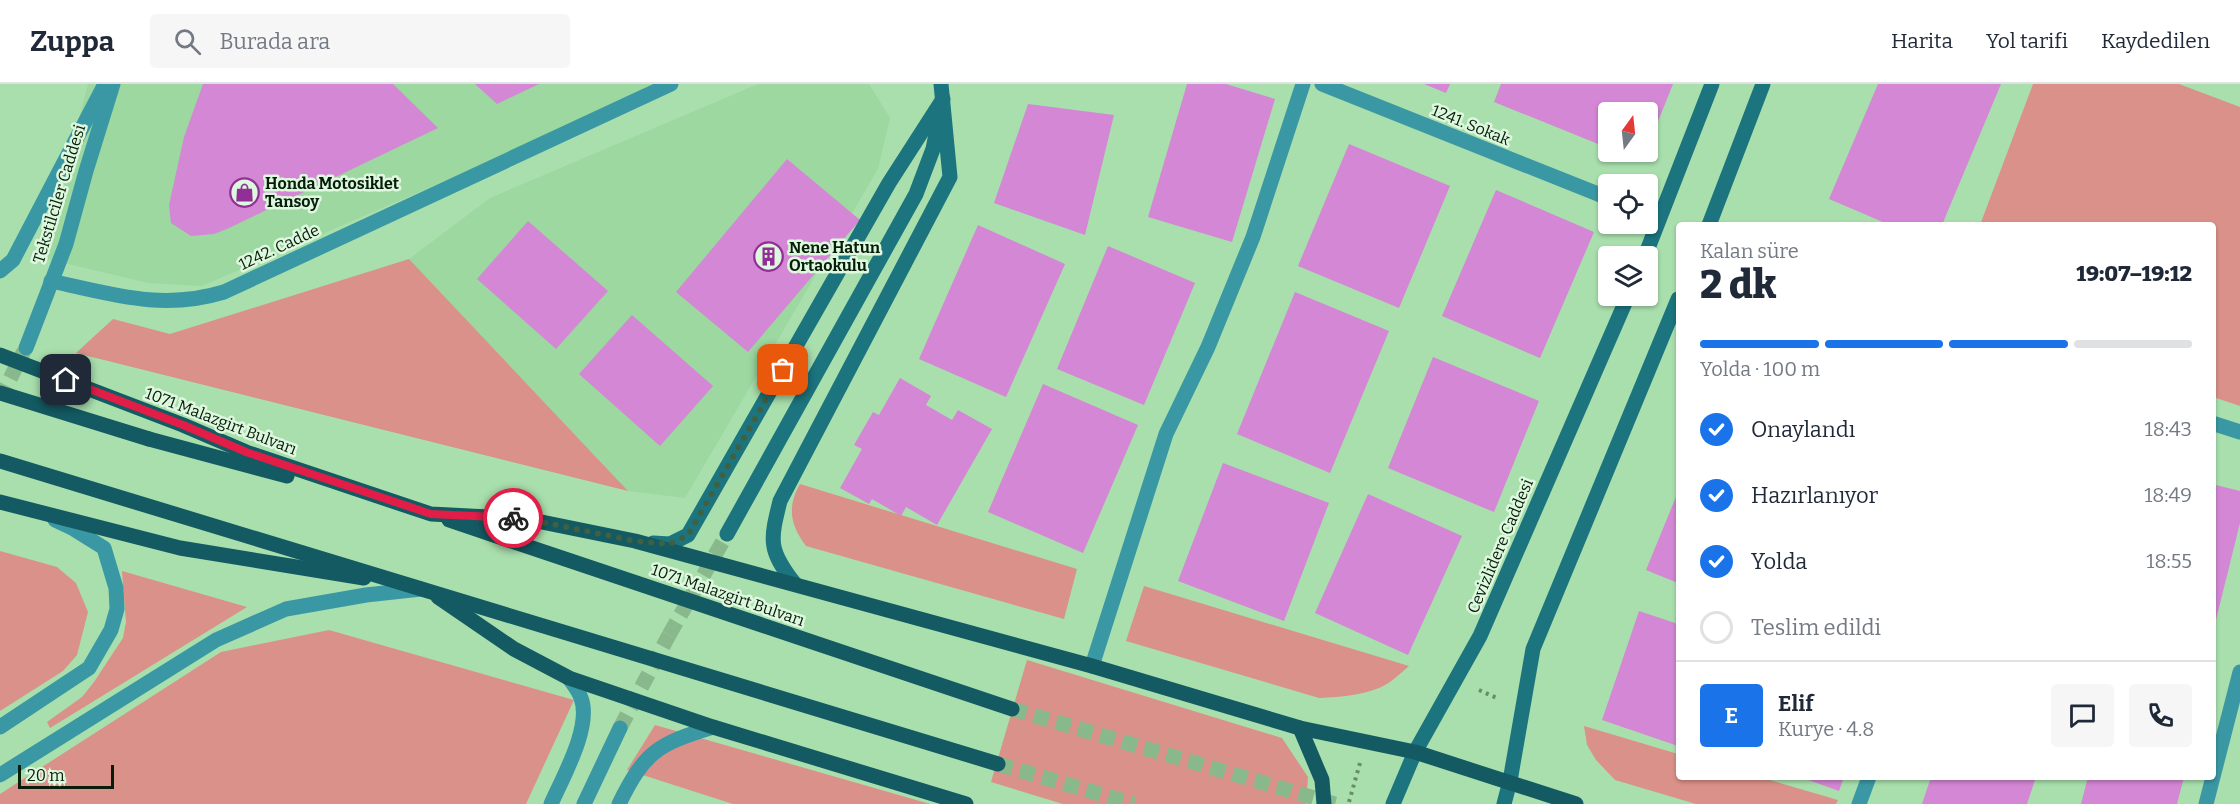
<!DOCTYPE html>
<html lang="tr">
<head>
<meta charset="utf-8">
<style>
  body { margin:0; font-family:Bitter,serif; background:#f6f6f7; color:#1f2937; height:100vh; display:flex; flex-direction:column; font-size:22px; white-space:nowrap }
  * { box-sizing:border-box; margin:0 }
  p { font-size:20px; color:#747a83 }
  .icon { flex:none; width:33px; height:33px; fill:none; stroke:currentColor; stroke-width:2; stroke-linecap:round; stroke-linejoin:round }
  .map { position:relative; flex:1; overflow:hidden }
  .panel { position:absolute; left:1676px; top:138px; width:540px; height:558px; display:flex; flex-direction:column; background:#fff; border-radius:6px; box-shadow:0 2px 4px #0004 }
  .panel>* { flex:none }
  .needle { width:39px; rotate:15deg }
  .fabs { position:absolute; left:1598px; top:18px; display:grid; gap:12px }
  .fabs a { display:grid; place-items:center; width:60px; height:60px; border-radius:6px; background:#fff; box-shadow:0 2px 4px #0004; font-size:30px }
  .scale { position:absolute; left:18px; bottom:15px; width:96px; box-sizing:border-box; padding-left:6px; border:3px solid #071c09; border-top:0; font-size:16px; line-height:21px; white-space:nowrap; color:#071c09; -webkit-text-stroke:4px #ddf8de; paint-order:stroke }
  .pin { position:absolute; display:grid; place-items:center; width:51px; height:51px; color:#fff; margin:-26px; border-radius:12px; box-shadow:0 3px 9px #0006 }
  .courier { position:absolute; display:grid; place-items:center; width:60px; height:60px; margin:-30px; border:4px solid #e11d48; border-radius:50%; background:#fff; color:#222; box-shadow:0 2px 8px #0007 }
  .overview em { font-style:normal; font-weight:800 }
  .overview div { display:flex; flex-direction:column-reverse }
  .overview { display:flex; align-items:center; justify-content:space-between; height:102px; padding:0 24px }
  h1 { font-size:39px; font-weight:800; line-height:45px }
  .bar { display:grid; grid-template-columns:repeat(4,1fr); gap:9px 6px; align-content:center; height:72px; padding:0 24px }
  .bar i { height:8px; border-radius:4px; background:#e0e1e3 }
  .bar .on { background:#1a73e8 }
  .bar p { grid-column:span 4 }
  .line { display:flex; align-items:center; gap:15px; padding:0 24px; border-top:2px solid #e0e1e3 }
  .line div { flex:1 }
  .round { display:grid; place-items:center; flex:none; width:63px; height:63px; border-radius:6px; background:#f6f6f7 }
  ol { padding:0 24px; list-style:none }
  li { display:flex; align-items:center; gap:18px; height:66px }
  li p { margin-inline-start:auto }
  li .icon { padding:6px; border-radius:50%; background:#1a73e8; color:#fff; stroke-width:4 }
  li:last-child { color:#747a83 }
  li i { width:33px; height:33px; border:3px solid #e0e1e3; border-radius:50% }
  header { display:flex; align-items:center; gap:36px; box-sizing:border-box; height:84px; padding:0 30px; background:#fff; border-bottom:2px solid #e0e1e3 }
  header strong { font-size:28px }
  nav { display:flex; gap:33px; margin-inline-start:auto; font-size:21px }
  .search { width:420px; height:54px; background:#f6f6f7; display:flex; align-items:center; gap:15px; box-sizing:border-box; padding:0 21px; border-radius:6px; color:#747a83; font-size:22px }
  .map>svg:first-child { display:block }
</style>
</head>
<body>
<header>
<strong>Zuppa</strong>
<div class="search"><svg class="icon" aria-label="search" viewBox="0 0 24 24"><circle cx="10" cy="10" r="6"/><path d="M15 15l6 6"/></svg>Burada ara</div>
<nav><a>Harita</a><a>Yol tarifi</a><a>Kaydedilen</a></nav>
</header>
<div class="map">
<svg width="2240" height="720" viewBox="0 0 2240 720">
  <rect width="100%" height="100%" fill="#a9dfad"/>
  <!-- built -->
  <g fill="#9cd8a0">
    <path d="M88,0H669L202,202L148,199L43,174Z"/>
    <path d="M758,0H869L890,34L878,85L685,414L628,407L409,175L490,114Z"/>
  </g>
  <!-- green -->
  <g fill="#da9189">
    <path d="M2033,0H2179L2240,23V322L2213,313L2212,141H1980Z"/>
    <path d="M409,175L628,407L76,269L113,235L170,250Z"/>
    <path d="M800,400L1077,485L1064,535L806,462C790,441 787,422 800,400Z"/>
    <path d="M0,467L57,483L76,499L88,528L77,571L63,587L0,627Z"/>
    <path d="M122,487L247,523L50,644L47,638L82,613L94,598L123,554L126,538Z"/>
    <path d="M1144,502L1409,582C1403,587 1397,593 1390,598C1371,611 1341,613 1319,614L1126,557Z"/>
    <path d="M329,546L574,616L526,720H0V710L221,568Z"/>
    <path d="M1027,576L1282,654L1308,693L1306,720H1063L991,698Z"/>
    <path d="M655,641L930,720H733L627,686Z"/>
    <path d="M1584,642L1678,670V693H1759L1838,716L1836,720H1696L1615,696L1596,676L1587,661Z"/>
  </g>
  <!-- building -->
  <g fill="#d387d4">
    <path d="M203,0H393L438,44L229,144L214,150L191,152L171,139L169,121L184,53Z"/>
    <path d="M475,0H539L497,20Z"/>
    <path d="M1187,0H1226L1275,15L1232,158L1148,133Z"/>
    <path d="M1424,0H1450L1446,9Z"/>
    <path d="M1501,0H1673L1647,65V28H1608V64L1494,18Z"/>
    <path d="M1878,0H2001L1942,141H1890L1829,115Z"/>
    <path d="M1028,20L1114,31L1085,151L994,119Z"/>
    <path d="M1349,60L1450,102L1399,224L1298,182Z"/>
    <path d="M1616,68H1646L1642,78Z"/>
    <path d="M787,75L860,136L748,268L676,208Z"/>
    <path d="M1496,106L1594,148L1540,274L1442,232Z"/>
    <path d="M528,137L608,207L556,265L477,195Z"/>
    <path d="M978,141L1065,180L1006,313L919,275Z"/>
    <path d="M1108,162L1195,199L1144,321L1057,285Z"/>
    <path d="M1295,208L1389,247L1330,389L1237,350Z"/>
    <path d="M632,231L713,302L660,362L579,290Z"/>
    <path d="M1433,273L1539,317L1494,428L1388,384Z"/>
    <path d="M900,294L931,312L926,321L952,336L958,326L992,345L937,441L906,423L901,432L872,415L869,420L840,404L862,365L854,361L873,328L879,331Z"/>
    <path d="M1043,300L1138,341L1083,469L988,428Z"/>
    <path d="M1223,379L1329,419L1284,537L1178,497Z"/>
    <path d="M2212,400L2240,407V439L2213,548Z"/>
    <path d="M1678,408V499L1646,486Z"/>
    <path d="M1368,410L1462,452L1408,571L1315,529Z"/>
    <path d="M1639,527L1678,540V662L1602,636Z"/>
    <path d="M1800,693H1844L1839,707Z"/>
    <path d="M1931,693H2036L2027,720H1922Z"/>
    <path d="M2088,693H2184L2177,720H2081Z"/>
  </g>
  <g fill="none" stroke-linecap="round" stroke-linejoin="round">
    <!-- tertiary-tunnel -->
    <path stroke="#89b88c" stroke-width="15" stroke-dasharray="15 8" stroke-linecap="butt" d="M620,644L669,551"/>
    <!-- secondary-tunnel -->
    <path stroke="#89b88c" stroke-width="15" stroke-dasharray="15 8" stroke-linecap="butt" d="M669,551L727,450"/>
    <!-- primary-tunnel -->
    <g stroke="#89b88c" stroke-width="15" stroke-dasharray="15 8" stroke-linecap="butt">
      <path d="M0,315L24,267"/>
      <path d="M1012,625L1335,720"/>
      <path d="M998,680L1134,720"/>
    </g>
    <!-- path -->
    <g stroke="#658d68" stroke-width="4" stroke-dasharray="3 4.5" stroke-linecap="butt">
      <path d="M1479,606L1499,615"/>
      <path d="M1349,718L1360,679"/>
    </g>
    <!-- minor -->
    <g stroke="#3a98a4" stroke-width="15">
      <path d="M1322,0L1608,114"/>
      <path d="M51,197C112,210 162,227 224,208L671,0"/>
      <path d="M2212,339L2240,348"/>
      <path d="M1092,582L1166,350L1208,263L1253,153L1303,0"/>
      <path d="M1859,720L1869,693"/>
      <path d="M2206,720L2240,588"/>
    </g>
    <!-- tertiary -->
    <g stroke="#3a98a4" stroke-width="15">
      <path d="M0,187L13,176L105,0"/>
      <path d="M26,264L66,160L86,87L113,0"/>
      <path d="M0,643L89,584L111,546L117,525L116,504L104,464L72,444L55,436"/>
      <path d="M0,691L216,556L286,525L366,511L421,505"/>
      <path d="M551,720C563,693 592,642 581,614C579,607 573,600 569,594"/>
      <path d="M584,720L620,644"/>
      <path d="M619,720C645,667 658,660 713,643"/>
    </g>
    <!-- secondary -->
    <g stroke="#1c747e" stroke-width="15">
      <path d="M1709,141L1763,0"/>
      <path d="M1645,172L1712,0"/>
      <path d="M727,450L916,110L933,65L940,30"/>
      <path d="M653,459L670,460L688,451L889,99L943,15"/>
      <path d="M795,500C768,466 770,457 780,417L950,93L941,0"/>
      <path d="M1393,720L1415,668L1480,552L1628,212"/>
      <path d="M1504,720L1510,697L1533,565L1678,215"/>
    </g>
    <!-- primary -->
    <g stroke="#145a62" stroke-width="15">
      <path d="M0,271L183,341L246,368L431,430L527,435L635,457L1092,582L1300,644L1415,668L1576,720"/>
      <path d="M149,355L287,392"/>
      <path d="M0,377L998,680"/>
      <path d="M0,418L180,464L364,494"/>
      <path d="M449,436L1012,625"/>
      <path d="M438,513L514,565L569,594L713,643L966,720"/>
      <path d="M1300,644L1322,696L1324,720"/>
    </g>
    <!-- primary-bridge -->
    <path stroke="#145a62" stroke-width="15" d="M0,309L149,355"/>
  </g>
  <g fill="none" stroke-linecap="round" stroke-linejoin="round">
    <!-- done -->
    <path stroke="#406042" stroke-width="6" stroke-dasharray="0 10.8" d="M513,434L527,435L635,457L670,460L688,451L783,286"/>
    <!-- route -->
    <path stroke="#e11d48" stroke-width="8" d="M66,296L183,341L246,368L431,430L513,434"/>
  </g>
  <!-- icons -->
  <defs>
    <symbol id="shop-ring" viewBox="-11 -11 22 22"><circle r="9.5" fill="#ddf8de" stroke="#922f96" stroke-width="1.5"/><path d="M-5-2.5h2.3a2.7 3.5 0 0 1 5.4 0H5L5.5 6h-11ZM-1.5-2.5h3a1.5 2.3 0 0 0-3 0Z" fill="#922f96"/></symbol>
    <symbol id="building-ring" viewBox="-11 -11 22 22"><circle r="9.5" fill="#ddf8de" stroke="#922f96" stroke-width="1.5"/><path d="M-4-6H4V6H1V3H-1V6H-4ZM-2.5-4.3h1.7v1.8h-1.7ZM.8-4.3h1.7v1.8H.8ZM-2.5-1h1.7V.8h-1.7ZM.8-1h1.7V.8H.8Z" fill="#922f96"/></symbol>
  </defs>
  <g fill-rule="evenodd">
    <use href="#shop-ring" x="228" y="92" width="33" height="33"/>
    <use href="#building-ring" x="752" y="156" width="33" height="33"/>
  </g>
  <g text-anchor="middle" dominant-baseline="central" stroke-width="5" stroke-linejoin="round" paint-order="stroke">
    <!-- street labels -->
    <g font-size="16" fill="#071c09" stroke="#ddf8de">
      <text transform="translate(1471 41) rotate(22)">1241. Sokak</text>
      <text transform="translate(59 110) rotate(-73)">Tekstilciler Caddesi</text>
      <text transform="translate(279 163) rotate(-25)">1242. Cadde</text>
      <text transform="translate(221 337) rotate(21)">1071 Malazgirt Bulvarı</text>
      <text transform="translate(1500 462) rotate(-67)">Cevizlidere Caddesi</text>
      <text transform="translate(728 511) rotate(19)">1071 Malazgirt Bulvarı</text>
    </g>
    <!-- poi labels -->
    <g font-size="16" font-weight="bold" fill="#071c09" stroke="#ddf8de" text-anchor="start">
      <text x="265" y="99">Honda Motosiklet<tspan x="265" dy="18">Tansoy</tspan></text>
      <text x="789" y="163">Nene Hatun<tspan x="789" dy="18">Ortaokulu</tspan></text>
    </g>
  </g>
</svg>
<div class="fabs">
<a><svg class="needle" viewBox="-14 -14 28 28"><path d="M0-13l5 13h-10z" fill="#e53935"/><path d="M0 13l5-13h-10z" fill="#747a83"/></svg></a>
<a><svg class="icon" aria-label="locate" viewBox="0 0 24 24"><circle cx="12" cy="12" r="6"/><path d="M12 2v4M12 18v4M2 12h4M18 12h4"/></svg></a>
<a><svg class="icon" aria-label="layers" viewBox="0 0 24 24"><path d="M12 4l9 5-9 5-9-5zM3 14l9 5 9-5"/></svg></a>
</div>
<div class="scale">20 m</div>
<div class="pin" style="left:783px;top:286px;background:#ea580c"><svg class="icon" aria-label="bag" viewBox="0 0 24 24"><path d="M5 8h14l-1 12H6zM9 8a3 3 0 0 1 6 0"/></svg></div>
<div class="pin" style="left:66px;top:296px;background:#1f2937"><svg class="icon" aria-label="home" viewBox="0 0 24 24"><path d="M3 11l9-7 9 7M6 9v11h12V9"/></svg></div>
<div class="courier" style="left:513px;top:434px"><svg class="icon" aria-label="bike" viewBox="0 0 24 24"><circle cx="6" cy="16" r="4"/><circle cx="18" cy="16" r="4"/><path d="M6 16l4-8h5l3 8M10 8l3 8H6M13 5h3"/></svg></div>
<section class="panel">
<div class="overview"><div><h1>2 dk</h1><p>Kalan süre</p></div><em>19:07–19:12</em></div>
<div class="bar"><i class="on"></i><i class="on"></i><i class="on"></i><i></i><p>Yolda · 100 m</p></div>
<ol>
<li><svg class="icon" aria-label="check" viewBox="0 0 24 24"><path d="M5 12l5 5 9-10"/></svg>Onaylandı<p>18:43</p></li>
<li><svg class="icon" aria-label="check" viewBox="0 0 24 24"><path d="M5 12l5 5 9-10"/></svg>Hazırlanıyor<p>18:49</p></li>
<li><svg class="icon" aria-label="check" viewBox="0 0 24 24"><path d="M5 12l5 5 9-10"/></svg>Yolda<p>18:55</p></li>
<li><i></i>Teslim edildi</li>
</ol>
<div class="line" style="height:108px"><b class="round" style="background:#1a73e8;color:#fff">E</b><div><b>Elif</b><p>Kurye · 4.8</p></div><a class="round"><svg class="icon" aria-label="chat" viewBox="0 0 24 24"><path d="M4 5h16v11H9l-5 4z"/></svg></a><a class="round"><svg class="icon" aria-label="phone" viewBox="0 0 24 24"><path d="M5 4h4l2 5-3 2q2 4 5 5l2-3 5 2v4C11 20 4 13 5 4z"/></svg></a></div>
</section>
</div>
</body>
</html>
